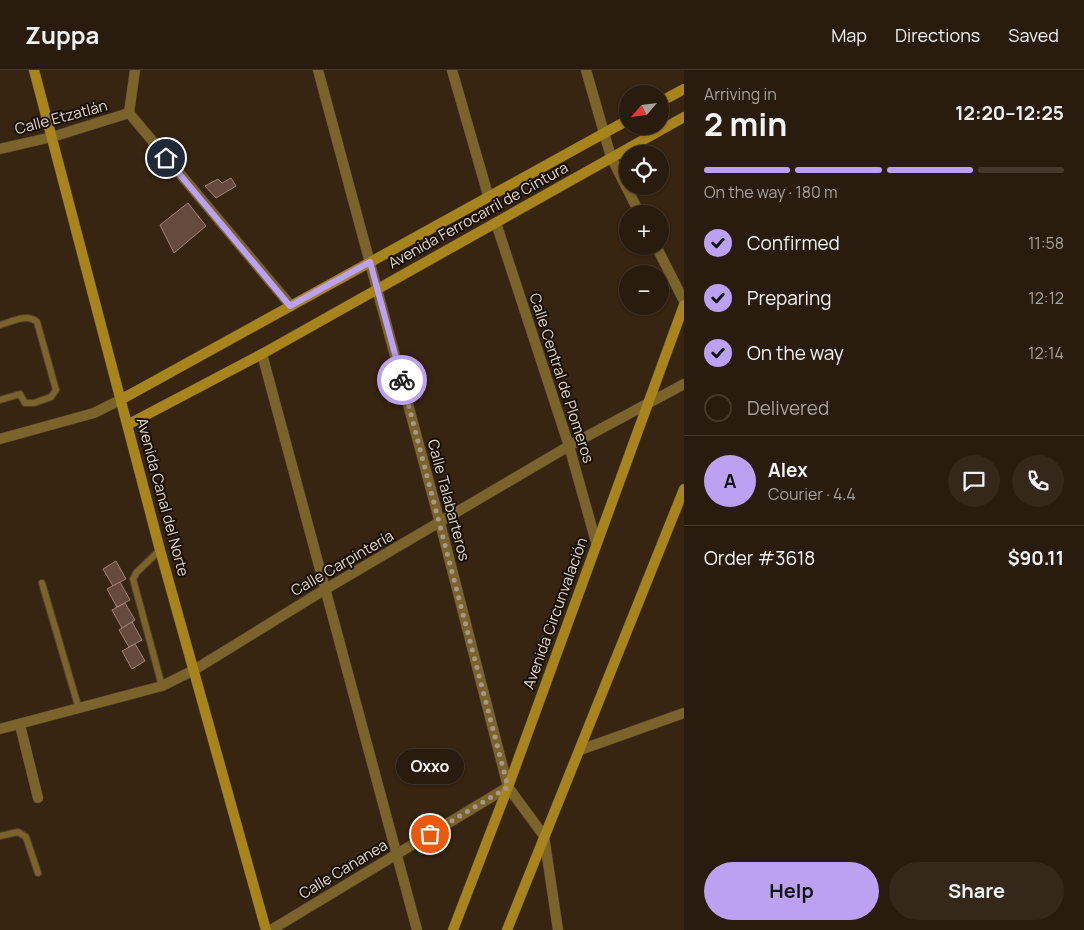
<!DOCTYPE html>
<html lang="en">
<head>
<meta charset="utf-8">
<style>
  body { margin:0; font-family:Manrope,sans-serif; background:#35281b; color:#f1f3f6; height:100vh; display:flex; flex-direction:column; font-size:19px; white-space:nowrap }
  * { box-sizing:border-box; margin:0 }
  p { font-size:16px; color:#a5a19d }
  .icon { flex:none; width:28px; height:28px; fill:none; stroke:currentColor; stroke-width:2; stroke-linecap:round; stroke-linejoin:round }
  .map { position:relative; flex:1; overflow:hidden }
  .side { display:flex; flex-direction:column; background:#291b0d; width:400px }
  .side>* { flex:none }
  .needle { width:32px; rotate:242deg }
  .fabs { position:absolute; left:619px; top:15px; display:grid; gap:10px }
  .fabs a { display:grid; place-items:center; width:50px; height:50px; border-radius:50%; background:#291b0d; box-shadow:0 1px 4px #0004,0 0 0 1px #45392e; font-size:25px }
  .pin { position:absolute; display:grid; place-items:center; width:42px; height:42px; color:#fff; margin:-21px; border:2px solid #fff; border-radius:50%; box-shadow:0 1px 5px #0007 }
  .courier { position:absolute; display:grid; place-items:center; width:50px; height:50px; margin:-25px; border:4px solid #bca0f2; border-radius:50%; background:#fff; color:#222; box-shadow:0 1px 6px #0007 }
  .bubble { position:absolute; height:35px; border-radius:18px; background:#291b0d; box-shadow:0 1px 4px #0004,0 0 0 1px #45392e; font-size:16px; font-weight:700; line-height:35px; text-align:center }
  .summary em { font-style:normal; font-weight:700 }
  .summary div { display:flex; flex-direction:column-reverse }
  .summary { display:flex; align-items:center; justify-content:space-between; height:85px; padding:0 20px }
  h1 { font-size:32px; font-weight:700; line-height:38px }
  .bar { display:grid; grid-template-columns:repeat(4,1fr); gap:8px 5px; align-content:center; height:60px; padding:0 20px }
  .bar i { height:6px; border-radius:4px; background:#45392e }
  .bar .active { background:#bca0f2 }
  .bar p { grid-column:span 4 }
  .line { display:flex; align-items:center; gap:12px; padding:0 20px; border-top:1px solid #45392e }
  .line div { flex:1 }
  .round { display:grid; place-items:center; flex:none; width:52px; height:52px; border-radius:26px; background:#35281b }
  ol { padding:0 20px; list-style:none }
  li { display:flex; align-items:center; gap:15px; height:55px }
  li p { margin-inline-start:auto }
  li .icon { padding:5px; border-radius:50%; background:#bca0f2; color:#111; stroke-width:4 }
  li:last-child { color:#a5a19d }
  li i { width:28px; height:28px; border:2px solid #45392e; border-radius:50% }
  .button { display:flex; gap:10px; margin-top:auto; padding:10px 20px }
  .button a { flex:1; height:58px; border-radius:30px; background:#bca0f2; color:#111; font-size:20px; font-weight:700; line-height:58px; text-align:center }
  .button a+a { background:#35281b; color:#f1f3f6 }
  header { display:flex; align-items:center; gap:30px; box-sizing:border-box; height:70px; padding:0 25px; background:#291b0d; border-bottom:1px solid #45392e }
  header strong { font-size:24px }
  nav { display:flex; gap:28px; margin-inline-start:auto; font-size:18px }
  main { display:flex; flex:1; min-height:0 }
  .map>svg:first-child { display:block }
</style>
</head>
<body>
<header>
<strong>Zuppa</strong>
<nav><a>Map</a><a>Directions</a><a>Saved</a></nav>
</header>
<main>
<div class="map">
<svg width="684" height="860" viewBox="0 0 684 860">
  <rect width="100%" height="100%" fill="#372411"/>
  <!-- building -->
  <g fill="#654a3e" stroke="#a18276">
    <path d="M231,108L236,116L216,128L205,116L218,109L222,113Z"/>
    <path d="M188,133L206,156L174,183L160,155Z"/>
    <path d="M116,491L126,509L113,516L103,499Z"/>
    <path d="M120,512L130,530L117,537L107,519Z"/>
    <path d="M125,533L135,550L122,558L112,540Z"/>
    <path d="M132,552L142,570L129,577L119,560Z"/>
    <path d="M135,574L145,591L132,599L122,581Z"/>
  </g>
  <g fill="none" stroke-linecap="round" stroke-linejoin="round">
    <defs>
      <g id="lane">
        <path d="M0,255C11,252 27,243 37,252L56,320L51,327L34,333H25L20,324L0,330"/>
        <path d="M160,480L137,502L133,509L162,616"/>
        <path d="M42,513L79,639"/>
        <path d="M0,766L18,762L26,767L38,803"/>
      </g>
      <g id="street">
        <path d="M135,0L129,43L291,236"/>
        <path d="M318,0L440,453L508,717L544,766L558,860"/>
        <path d="M452,0L488,125"/>
        <path d="M586,0L611,87L640,144"/>
        <path d="M0,79L52,67L129,43"/>
        <path d="M496,153L569,376L596,472"/>
        <path d="M656,176L684,231"/>
        <path d="M262,284L417,860"/>
        <path d="M0,369L94,343L122,329"/>
        <path d="M20,655L38,728"/>
        <path d="M0,659L162,616L194,600L324,520L569,376L684,314"/>
        <path d="M580,680L684,643"/>
        <path d="M271,860L508,717"/>
      </g>
      <g id="secondary">
        <path d="M34,0L160,480L266,860"/>
        <path d="M660,32L684,19"/>
        <path d="M122,329L628,50"/>
        <path d="M129,354L262,284L684,47"/>
        <path d="M453,860L508,717L684,235"/>
        <path d="M507,860L684,419"/>
      </g>
    </defs>
    <!-- lane casing -->
    <use href="#lane" stroke="#52402e" stroke-width="8"/>
    <!-- street casing -->
    <use href="#street" stroke="#52402e" stroke-width="11"/>
    <!-- secondary casing -->
    <use href="#secondary" stroke="#52402e" stroke-width="11"/>
    <!-- lane -->
    <use href="#lane" stroke="#7a642b" stroke-width="6"/>
    <!-- street -->
    <use href="#street" stroke="#7a642b" stroke-width="10"/>
    <!-- secondary -->
    <use href="#secondary" stroke="#a8841c" stroke-width="10"/>
  </g>
  <g fill="none" stroke-linecap="round" stroke-linejoin="round">
    <!-- done -->
    <path stroke="#a69789" stroke-width="5" stroke-dasharray="0 9" d="M402,310L508,717L430,764"/>
    <!-- route -->
    <path stroke="#bca0f2" stroke-width="6" d="M166,88L290,236L370,192L402,310"/>
  </g>
  <g text-anchor="middle" dominant-baseline="central" stroke-width="4" stroke-linejoin="round" paint-order="stroke">
    <!-- street labels -->
    <g font-size="15" fill="#e1d5c9" stroke="#180f07">
      <text transform="translate(61 47) rotate(-15)">Calle Etzatlán</text>
      <text transform="translate(478 145) rotate(-29)">Avenida Ferrocarril de Cintura</text>
      <text transform="translate(562 308) rotate(72)">Calle Central de Plomeros</text>
      <text transform="translate(163 427) rotate(75)">Avenida Canal del Norte</text>
      <text transform="translate(449 430) rotate(75)">Calle Talabarteros</text>
      <text transform="translate(342 493) rotate(-30)">Calle Carpintería</text>
      <text transform="translate(555 543) rotate(-70)">Avenida Circunvalación</text>
      <text transform="translate(343 799) rotate(-31)">Calle Cananea</text>
    </g>
  </g>
</svg>
<div class="fabs">
<a><svg class="needle" viewBox="-14 -14 28 28"><path d="M0-13l5 13h-10z" fill="#e53935"/><path d="M0 13l5-13h-10z" fill="#a5a19d"/></svg></a>
<a><svg class="icon" aria-label="locate" viewBox="0 0 24 24"><circle cx="12" cy="12" r="6"/><path d="M12 2v4M12 18v4M2 12h4M18 12h4"/></svg></a>
<a>+</a>
<a>−</a>
</div>
<div class="pin" style="left:430px;top:764px;background:#ea580c"><svg class="icon" aria-label="bag" viewBox="0 0 24 24"><path d="M5 8h14l-1 12H6zM9 8a3 3 0 0 1 6 0"/></svg></div>
<div class="pin" style="left:166px;top:88px;background:#1f2937"><svg class="icon" aria-label="home" viewBox="0 0 24 24"><path d="M3 11l9-7 9 7M6 9v11h12V9"/></svg></div>
<div class="courier" style="left:402px;top:310px"><svg class="icon" aria-label="bike" viewBox="0 0 24 24"><circle cx="6" cy="16" r="4"/><circle cx="18" cy="16" r="4"/><path d="M6 16l4-8h5l3 8M10 8l3 8H6M13 5h3"/></svg></div>
<div class="bubble" style="left:396px;top:679px;width:68px">Oxxo</div>
</div>
<section class="side">
<div class="summary"><div><h1>2 min</h1><p>Arriving in</p></div><em>12:20–12:25</em></div>
<div class="bar"><i class="active"></i><i class="active"></i><i class="active"></i><i></i><p>On the way · 180 m</p></div>
<ol>
<li><svg class="icon" aria-label="check" viewBox="0 0 24 24"><path d="M5 12l5 5 9-10"/></svg>Confirmed<p>11:58</p></li>
<li><svg class="icon" aria-label="check" viewBox="0 0 24 24"><path d="M5 12l5 5 9-10"/></svg>Preparing<p>12:12</p></li>
<li><svg class="icon" aria-label="check" viewBox="0 0 24 24"><path d="M5 12l5 5 9-10"/></svg>On the way<p>12:14</p></li>
<li><i></i>Delivered</li>
</ol>
<div class="line" style="height:90px"><b class="round" style="background:#bca0f2;color:#111">A</b><div><b>Alex</b><p>Courier · 4.4</p></div><a class="round"><svg class="icon" aria-label="chat" viewBox="0 0 24 24"><path d="M4 5h16v11H9l-5 4z"/></svg></a><a class="round"><svg class="icon" aria-label="phone" viewBox="0 0 24 24"><path d="M5 4h4l2 5-3 2q2 4 5 5l2-3 5 2v4C11 20 4 13 5 4z"/></svg></a></div>
<div class="line" style="height:65px"><div>Order #3618</div><b>$90.11</b></div>
<div class="button"><a>Help</a><a>Share</a></div>
</section>
</main>
</body>
</html>
